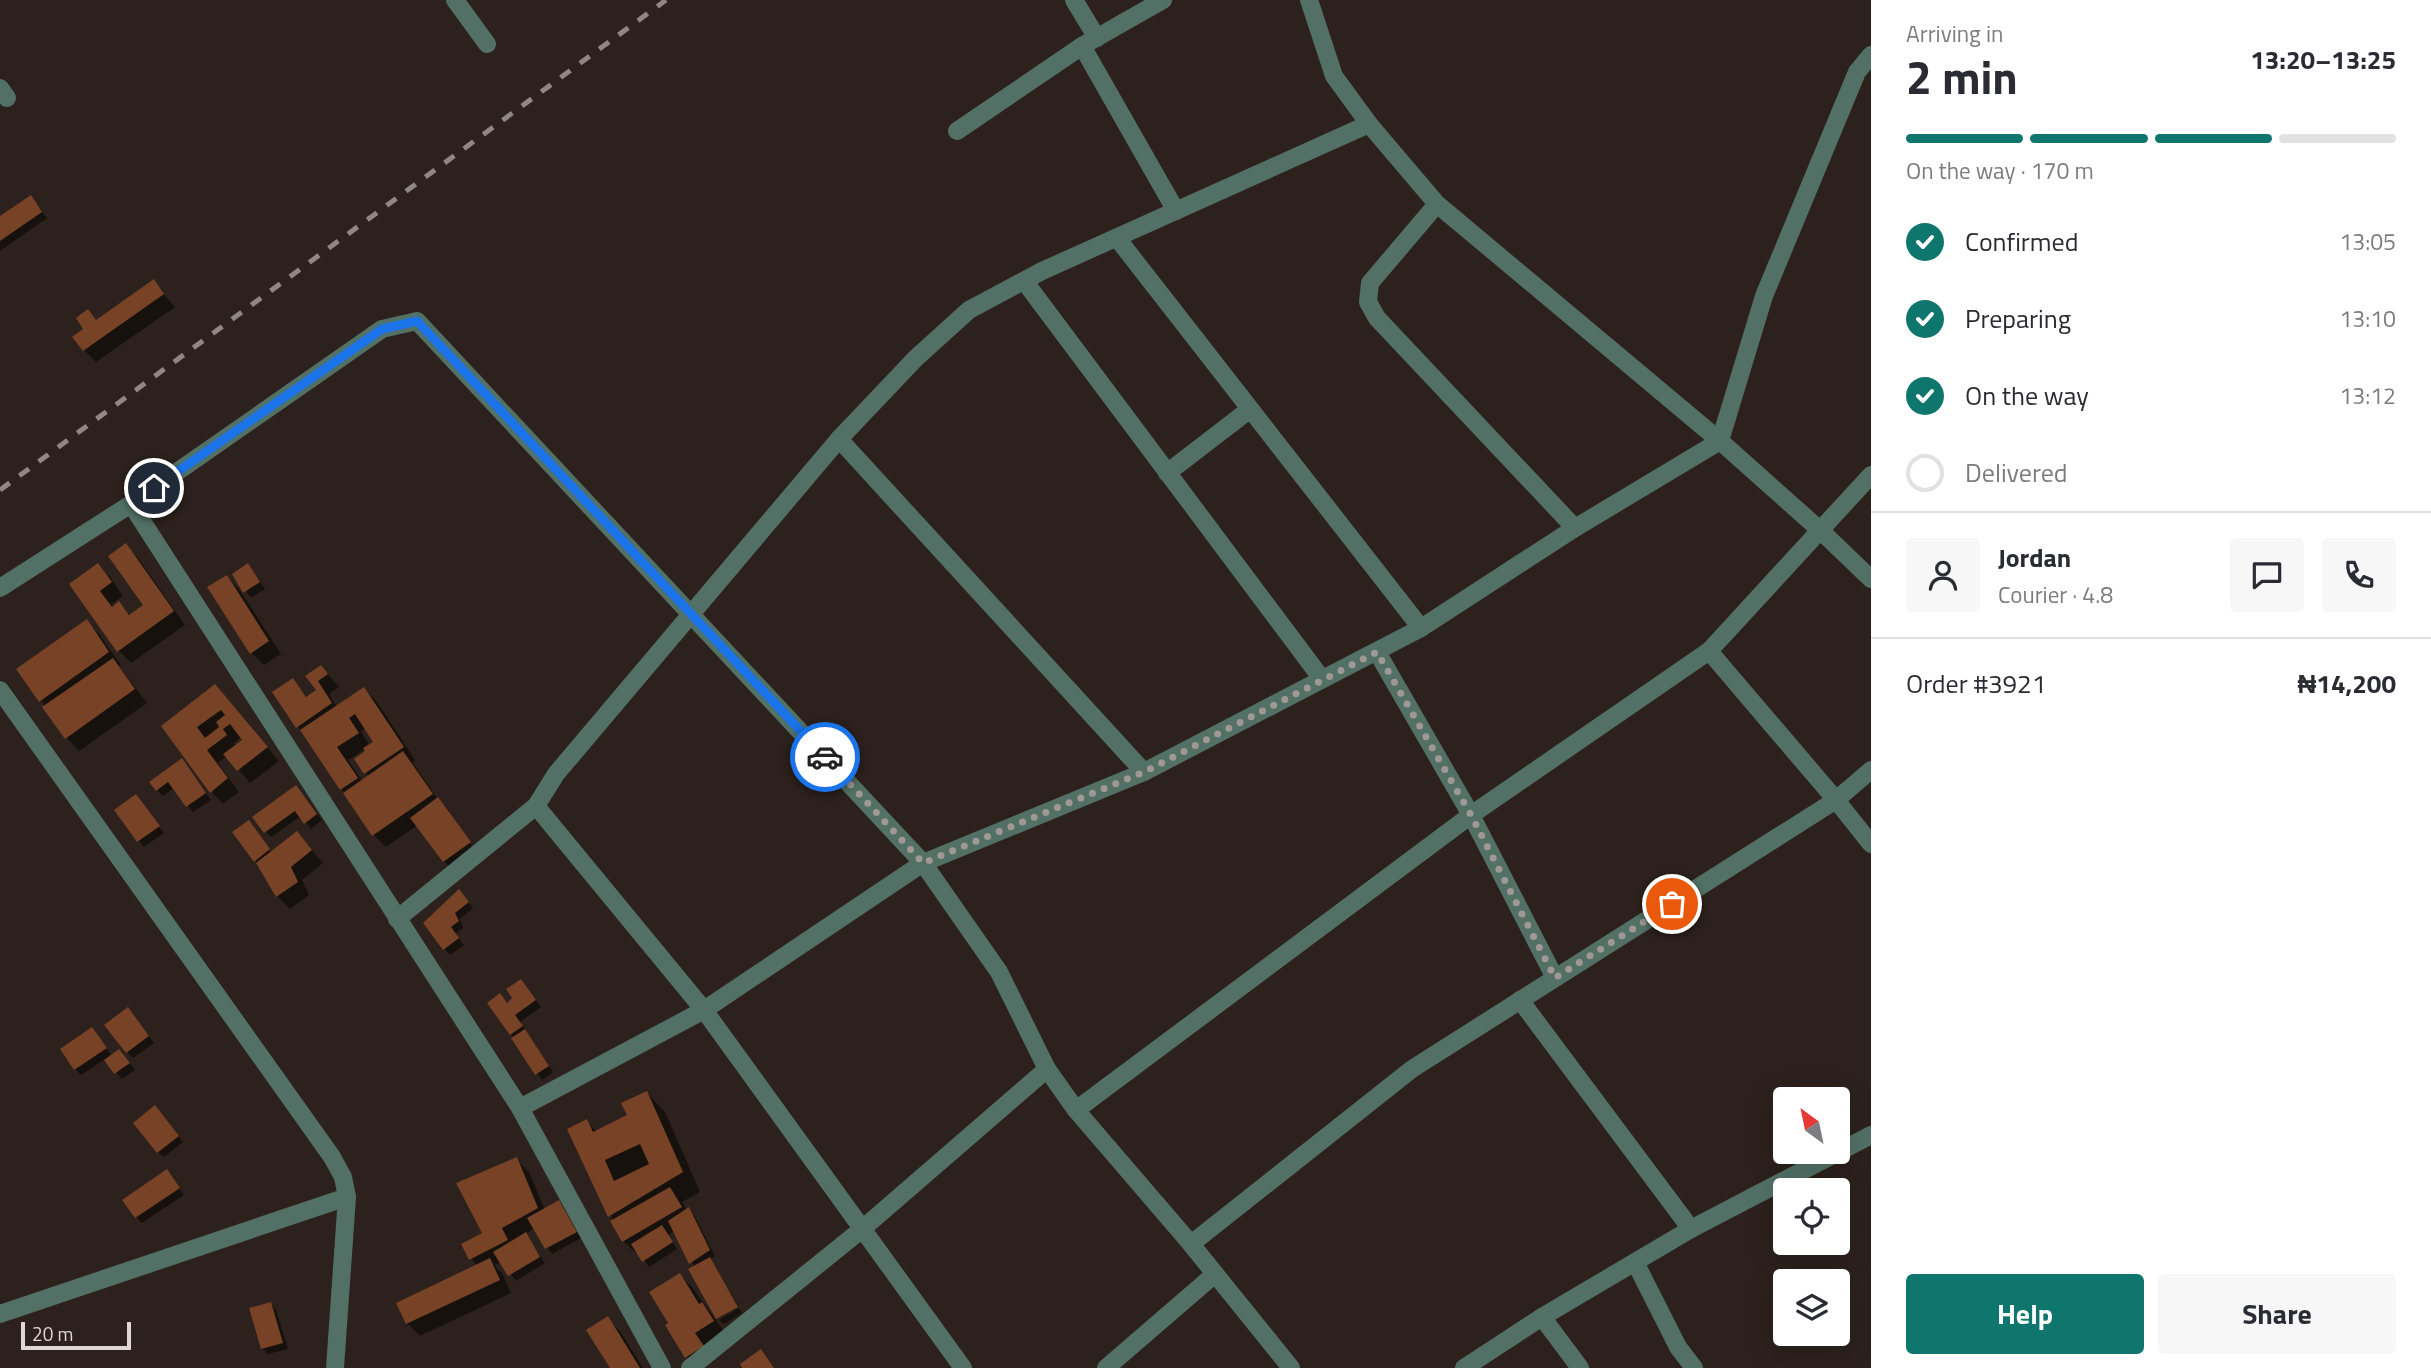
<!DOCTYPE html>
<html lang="en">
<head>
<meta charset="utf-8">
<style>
  body { margin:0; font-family:"Titillium Web",sans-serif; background:#f7f7f7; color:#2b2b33; height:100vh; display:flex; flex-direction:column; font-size:26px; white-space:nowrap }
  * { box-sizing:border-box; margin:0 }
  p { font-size:23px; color:#7c7c81 }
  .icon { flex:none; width:38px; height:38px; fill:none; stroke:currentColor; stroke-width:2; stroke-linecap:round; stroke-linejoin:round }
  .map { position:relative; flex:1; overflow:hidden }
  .drawer { display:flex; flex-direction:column; background:#fff; width:560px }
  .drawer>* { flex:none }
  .needle { width:46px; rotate:327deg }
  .buttons { position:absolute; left:1773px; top:1087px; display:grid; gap:14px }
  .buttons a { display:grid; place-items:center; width:77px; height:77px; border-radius:7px; background:#fff; box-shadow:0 7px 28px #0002; font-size:35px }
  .scale { position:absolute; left:21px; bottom:18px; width:110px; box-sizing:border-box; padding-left:7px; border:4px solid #dfd8d4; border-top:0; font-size:19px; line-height:24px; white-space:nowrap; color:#dfd8d4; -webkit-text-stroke:5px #2c211c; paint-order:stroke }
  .pin { position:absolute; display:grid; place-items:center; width:60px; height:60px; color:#fff; margin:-30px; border:4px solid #fff; border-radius:50%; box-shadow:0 2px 7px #0007 }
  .courier { position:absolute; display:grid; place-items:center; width:70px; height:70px; margin:-35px; border:5px solid #1a73e8; border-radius:50%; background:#fff; color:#222; box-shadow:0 2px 9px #0007 }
  .head em { font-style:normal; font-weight:700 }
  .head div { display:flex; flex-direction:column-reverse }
  .head { display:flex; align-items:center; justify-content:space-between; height:119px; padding:0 35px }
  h1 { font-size:46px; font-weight:700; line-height:52px }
  .bar { display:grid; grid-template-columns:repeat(4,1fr); gap:10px 7px; align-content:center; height:84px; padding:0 35px }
  .bar i { height:9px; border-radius:5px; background:#e1e1e2 }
  .bar .selected { background:#0f766e }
  .bar p { grid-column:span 4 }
  .line { display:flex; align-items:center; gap:18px; padding:0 35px; border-top:2px solid #e1e1e2 }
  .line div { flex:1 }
  .round { display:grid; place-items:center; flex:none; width:74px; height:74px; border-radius:7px; background:#f7f7f7 }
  ol { padding:0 35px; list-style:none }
  li { display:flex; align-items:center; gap:21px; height:77px }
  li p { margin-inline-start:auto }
  li .icon { padding:7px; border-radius:50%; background:#0f766e; color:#fff; stroke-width:4 }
  li:last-child { color:#7c7c81 }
  li i { width:38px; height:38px; border:4px solid #e1e1e2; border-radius:50% }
  .primary-button { display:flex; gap:14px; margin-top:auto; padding:14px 35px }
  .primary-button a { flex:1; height:80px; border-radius:7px; background:#0f766e; color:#fff; font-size:28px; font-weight:700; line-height:80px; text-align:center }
  .primary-button a+a { background:#f7f7f7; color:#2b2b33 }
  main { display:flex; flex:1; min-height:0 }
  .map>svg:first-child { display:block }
</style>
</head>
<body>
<main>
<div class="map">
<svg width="1871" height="1368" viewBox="0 0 1871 1368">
  <rect width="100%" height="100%" fill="#2c211c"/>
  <!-- shadow -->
  <g fill="#0007" fill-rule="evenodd">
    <path d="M30,197L47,218L0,251V218Z"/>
    <path d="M153,282L175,307L96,362L84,350L88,312L97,321Z"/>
    <path d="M126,546L138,558L185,625L131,663L119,651L72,584L98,565L111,578L123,596L111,604L114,607L119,603L131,616L146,605Z"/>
    <path d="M248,565L265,589L251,598L234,574Z"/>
    <path d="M227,577L239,589L281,654L264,665L251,653Z"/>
    <path d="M87,621L99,634L121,665L119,666L147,703L79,751L67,738L41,700Z"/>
    <path d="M321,667L339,687L329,694L337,707L364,689L377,702L415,760L412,762L439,801L449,811H446L475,850L456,874L444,861L418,825L386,847L373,834L274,692L292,680L308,698L319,690L307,677ZM366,728L375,742L370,746L361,731ZM365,749L367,752L366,773L370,777L363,782L348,760Z"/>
    <path d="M227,699L279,761L250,783L227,756L218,763L239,792L223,804L211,791L164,727ZM241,737L244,741L237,746L234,743Z"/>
    <path d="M182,760L211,800L193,812L174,788L163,796L157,790Z"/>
    <path d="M296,787L322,820L311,829L301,816L271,837L266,832Z"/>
    <path d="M141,802L164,833L144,847L116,811Z"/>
    <path d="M254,828L272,853L297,833L323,863L302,880L309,895L290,909L277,896L255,860Z"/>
    <path d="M465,898L473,908L460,919L463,928L455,934L464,945L450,955L425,923Z"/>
    <path d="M521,981L541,1007L520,1022L553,1072L542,1080L511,1034L500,995L508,1004L515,999Z"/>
    <path d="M134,1015L154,1043L133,1058L127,1052Z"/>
    <path d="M92,1029L112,1056L125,1057L135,1070L122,1079L105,1059L81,1075L75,1069Z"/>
    <path d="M647,1093L665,1112L700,1192L682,1202L687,1210L694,1215L715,1256L710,1260L738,1305L717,1317L695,1267L674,1231L668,1235L677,1249L649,1267L638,1252L636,1253L623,1241L569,1130L587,1121L597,1132L629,1116Z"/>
    <path d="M160,1114L183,1142L164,1157L158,1152Z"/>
    <path d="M516,1159L529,1172L545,1210L559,1203L564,1208L581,1238L552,1254L535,1228L525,1234L545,1263L516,1281L502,1262L494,1265L502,1273L511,1293L420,1336L407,1323L398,1303L478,1266L471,1259L484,1234Z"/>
    <path d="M167,1171L184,1195L142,1223L136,1217Z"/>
    <path d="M679,1275L692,1287L726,1334L698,1368L687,1357Z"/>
    <path d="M271,1304L276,1310L288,1349L268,1354L263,1349Z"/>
    <path d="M739,1308L742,1313L724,1324L719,1320Z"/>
    <path d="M607,1319L620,1331L643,1368H612Z"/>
  </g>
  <!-- building -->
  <g fill="#774225" fill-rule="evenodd">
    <path d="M31,195L42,212L0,241V216Z"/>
    <path d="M154,279L164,294L83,351L72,337L83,329L76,318L88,309L96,320Z"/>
    <path d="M126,543L174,611L117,652L69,584L98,563L112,582L100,591L112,607L119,601L129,615L143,605L108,556Z"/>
    <path d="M248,563L260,582L243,593L232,574Z"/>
    <path d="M227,575L269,641L250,654L207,587Z"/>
    <path d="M87,619L109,652L39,702L16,669Z"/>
    <path d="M113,658L135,689L65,739L42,707Z"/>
    <path d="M321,665L328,674L318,681L332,703L296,728L272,692L293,678L306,697L316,690L305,676Z"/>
    <path d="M215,684L268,747L237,771L223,754L242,740L230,724L223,729L227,735L207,750L228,778L210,793L161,726ZM221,710L225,715L216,722L219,727L205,738L197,727Z"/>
    <path d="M364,687L404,747L364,774L354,759L365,751L363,748L373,742L355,714L349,718L359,733L337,747L358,778L340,790L300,730Z"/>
    <path d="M403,751L433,794L372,836L343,793Z"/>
    <path d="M182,758L206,793L186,807L168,782L156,791L149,782Z"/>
    <path d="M296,785L317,814L304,824L295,811L264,833L252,817Z"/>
    <path d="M136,794L160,826L137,842L114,810Z"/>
    <path d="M438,797L471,842L443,862L410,818Z"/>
    <path d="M249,820L270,849L254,862L232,832Z"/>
    <path d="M297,831L312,850L291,867L298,882L276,897L256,863Z"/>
    <path d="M459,889L469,902L455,913L459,921L451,927L459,938L443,950L423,923Z"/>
    <path d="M521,979L536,1000L515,1015L523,1026L510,1035L487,1003L500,993L507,1003L512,998L506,989Z"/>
    <path d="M128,1007L149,1036L126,1053L104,1025Z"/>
    <path d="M92,1027L107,1048L74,1070L60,1049Z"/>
    <path d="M525,1029L549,1066L535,1075L511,1038Z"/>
    <path d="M119,1049L130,1063L114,1074L104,1060Z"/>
    <path d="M647,1091L683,1172L608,1217L567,1129L587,1119L593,1132L627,1115L621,1103ZM640,1144L649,1164L614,1181L605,1160Z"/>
    <path d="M155,1105L179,1136L157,1153L133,1123Z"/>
    <path d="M517,1157L538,1208L502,1228L508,1240L469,1260L461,1244L482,1233L456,1183Z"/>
    <path d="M167,1169L180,1188L135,1218L122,1200Z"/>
    <path d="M670,1187L682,1207L622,1242L610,1221Z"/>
    <path d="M559,1200L577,1232L545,1249L527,1218Z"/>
    <path d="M689,1207L710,1250L689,1264L668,1221Z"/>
    <path d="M662,1225L673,1242L642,1262L631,1244Z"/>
    <path d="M526,1232L540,1257L508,1276L493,1252Z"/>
    <path d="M710,1257L738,1307L716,1319L688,1269Z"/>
    <path d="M490,1258L500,1280L406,1324L396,1303Z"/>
    <path d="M680,1273L699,1304L702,1302L714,1321L695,1333L704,1346L685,1358L665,1325L668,1323L649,1292Z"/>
    <path d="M271,1302L283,1343L261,1349L249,1308Z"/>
    <path d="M608,1316L640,1368H610L586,1330Z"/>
    <path d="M761,1349L774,1368H742L740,1364Z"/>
  </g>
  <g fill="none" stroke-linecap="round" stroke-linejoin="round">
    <!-- minor -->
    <g stroke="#527066" stroke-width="18">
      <path d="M455,0L487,44"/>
      <path d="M1074,0L1097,38"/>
      <path d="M1309,0L1334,76L1369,124L1437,204L1720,441L1821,531L1871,579"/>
      <path d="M1082,46L1176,211"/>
      <path d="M0,88L7,98"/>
      <path d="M957,131L1082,46L1163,0"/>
      <path d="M1437,204L1370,283L1368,302L1377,318L1575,528"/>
      <path d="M1117,238L1421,628"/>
      <path d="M1025,282L1322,679"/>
      <path d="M839,439L1144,772"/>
      <path d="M1167,473L1249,410"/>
      <path d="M131,504L520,1108L662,1368"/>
      <path d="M0,588L131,504L382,329L417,321L923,863L999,972L1047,1069L1076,1110L1191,1244L1291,1368"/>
      <path d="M1709,651L1836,800L1871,844"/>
      <path d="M1377,652L1471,815L1555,978"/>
      <path d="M0,690L332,1157L343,1177L347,1197L335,1368"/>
      <path d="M536,806L704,1010L963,1368"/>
      <path d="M397,919L536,806L556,774L839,439L916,358L969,310L1042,271L1369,124"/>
      <path d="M1520,1000L1691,1229"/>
      <path d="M520,1108L704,1010L923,863L1144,772L1421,628L1575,528L1720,441L1764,296L1857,72L1871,55"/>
      <path d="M1076,1110L1471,815L1709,651L1871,475"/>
      <path d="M1191,1244L1412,1069L1836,800L1871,770"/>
      <path d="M1635,1262L1678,1347L1694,1368"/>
      <path d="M0,1314L347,1197"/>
      <path d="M1542,1317L1580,1368"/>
      <path d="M690,1368L861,1230L1047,1069"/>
      <path d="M1106,1368L1215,1274"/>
      <path d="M1464,1368L1542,1317L1691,1229L1871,1135"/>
    </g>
    <!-- rail -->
    <path stroke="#908782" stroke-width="5" stroke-dasharray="12 12" stroke-linecap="butt" d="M0,490L666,0"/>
  </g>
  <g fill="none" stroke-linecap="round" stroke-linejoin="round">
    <!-- done -->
    <path stroke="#a09894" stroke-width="7" stroke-dasharray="0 12.6" d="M825,757L923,863L1144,772L1377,652L1471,815L1555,978L1672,904"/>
    <!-- route -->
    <path stroke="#1a73e8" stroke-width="9" d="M154,488L382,329L417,321L825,757"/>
  </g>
</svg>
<div class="buttons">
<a><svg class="needle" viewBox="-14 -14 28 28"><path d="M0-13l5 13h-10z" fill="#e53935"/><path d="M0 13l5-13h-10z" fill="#7c7c81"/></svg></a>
<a><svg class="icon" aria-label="locate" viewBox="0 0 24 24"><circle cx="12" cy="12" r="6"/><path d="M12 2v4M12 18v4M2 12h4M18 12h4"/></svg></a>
<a><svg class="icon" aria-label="layers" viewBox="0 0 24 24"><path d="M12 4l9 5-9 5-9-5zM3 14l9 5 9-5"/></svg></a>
</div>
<div class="scale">20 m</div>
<div class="pin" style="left:1672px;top:904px;background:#ea580c"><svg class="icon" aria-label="bag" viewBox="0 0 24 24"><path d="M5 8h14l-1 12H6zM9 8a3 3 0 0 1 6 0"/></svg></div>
<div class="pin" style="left:154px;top:488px;background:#1f2937"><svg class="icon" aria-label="home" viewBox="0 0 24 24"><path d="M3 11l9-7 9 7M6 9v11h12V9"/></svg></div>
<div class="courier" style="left:825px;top:757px"><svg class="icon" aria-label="car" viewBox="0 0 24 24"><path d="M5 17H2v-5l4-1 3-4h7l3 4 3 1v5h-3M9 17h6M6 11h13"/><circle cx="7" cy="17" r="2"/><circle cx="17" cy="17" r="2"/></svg></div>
</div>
<section class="drawer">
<div class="head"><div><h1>2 min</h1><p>Arriving in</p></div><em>13:20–13:25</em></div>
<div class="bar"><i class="selected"></i><i class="selected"></i><i class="selected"></i><i></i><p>On the way · 170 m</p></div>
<ol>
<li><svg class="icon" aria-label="check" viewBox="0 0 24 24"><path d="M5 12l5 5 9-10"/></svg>Confirmed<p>13:05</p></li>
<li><svg class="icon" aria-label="check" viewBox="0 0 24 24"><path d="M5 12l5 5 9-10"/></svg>Preparing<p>13:10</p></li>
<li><svg class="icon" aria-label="check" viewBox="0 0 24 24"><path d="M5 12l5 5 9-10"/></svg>On the way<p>13:12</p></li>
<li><i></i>Delivered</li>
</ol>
<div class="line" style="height:126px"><a class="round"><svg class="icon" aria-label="person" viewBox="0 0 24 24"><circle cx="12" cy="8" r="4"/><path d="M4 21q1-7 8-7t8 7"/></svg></a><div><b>Jordan</b><p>Courier · 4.8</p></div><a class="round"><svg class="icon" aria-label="chat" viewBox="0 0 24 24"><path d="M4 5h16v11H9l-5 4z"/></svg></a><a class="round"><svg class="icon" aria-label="phone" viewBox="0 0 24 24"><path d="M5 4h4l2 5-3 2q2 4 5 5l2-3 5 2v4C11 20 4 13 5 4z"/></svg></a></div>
<div class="line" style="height:91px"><div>Order #3921</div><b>₦14,200</b></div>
<div class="primary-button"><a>Help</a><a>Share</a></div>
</section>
</main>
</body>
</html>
